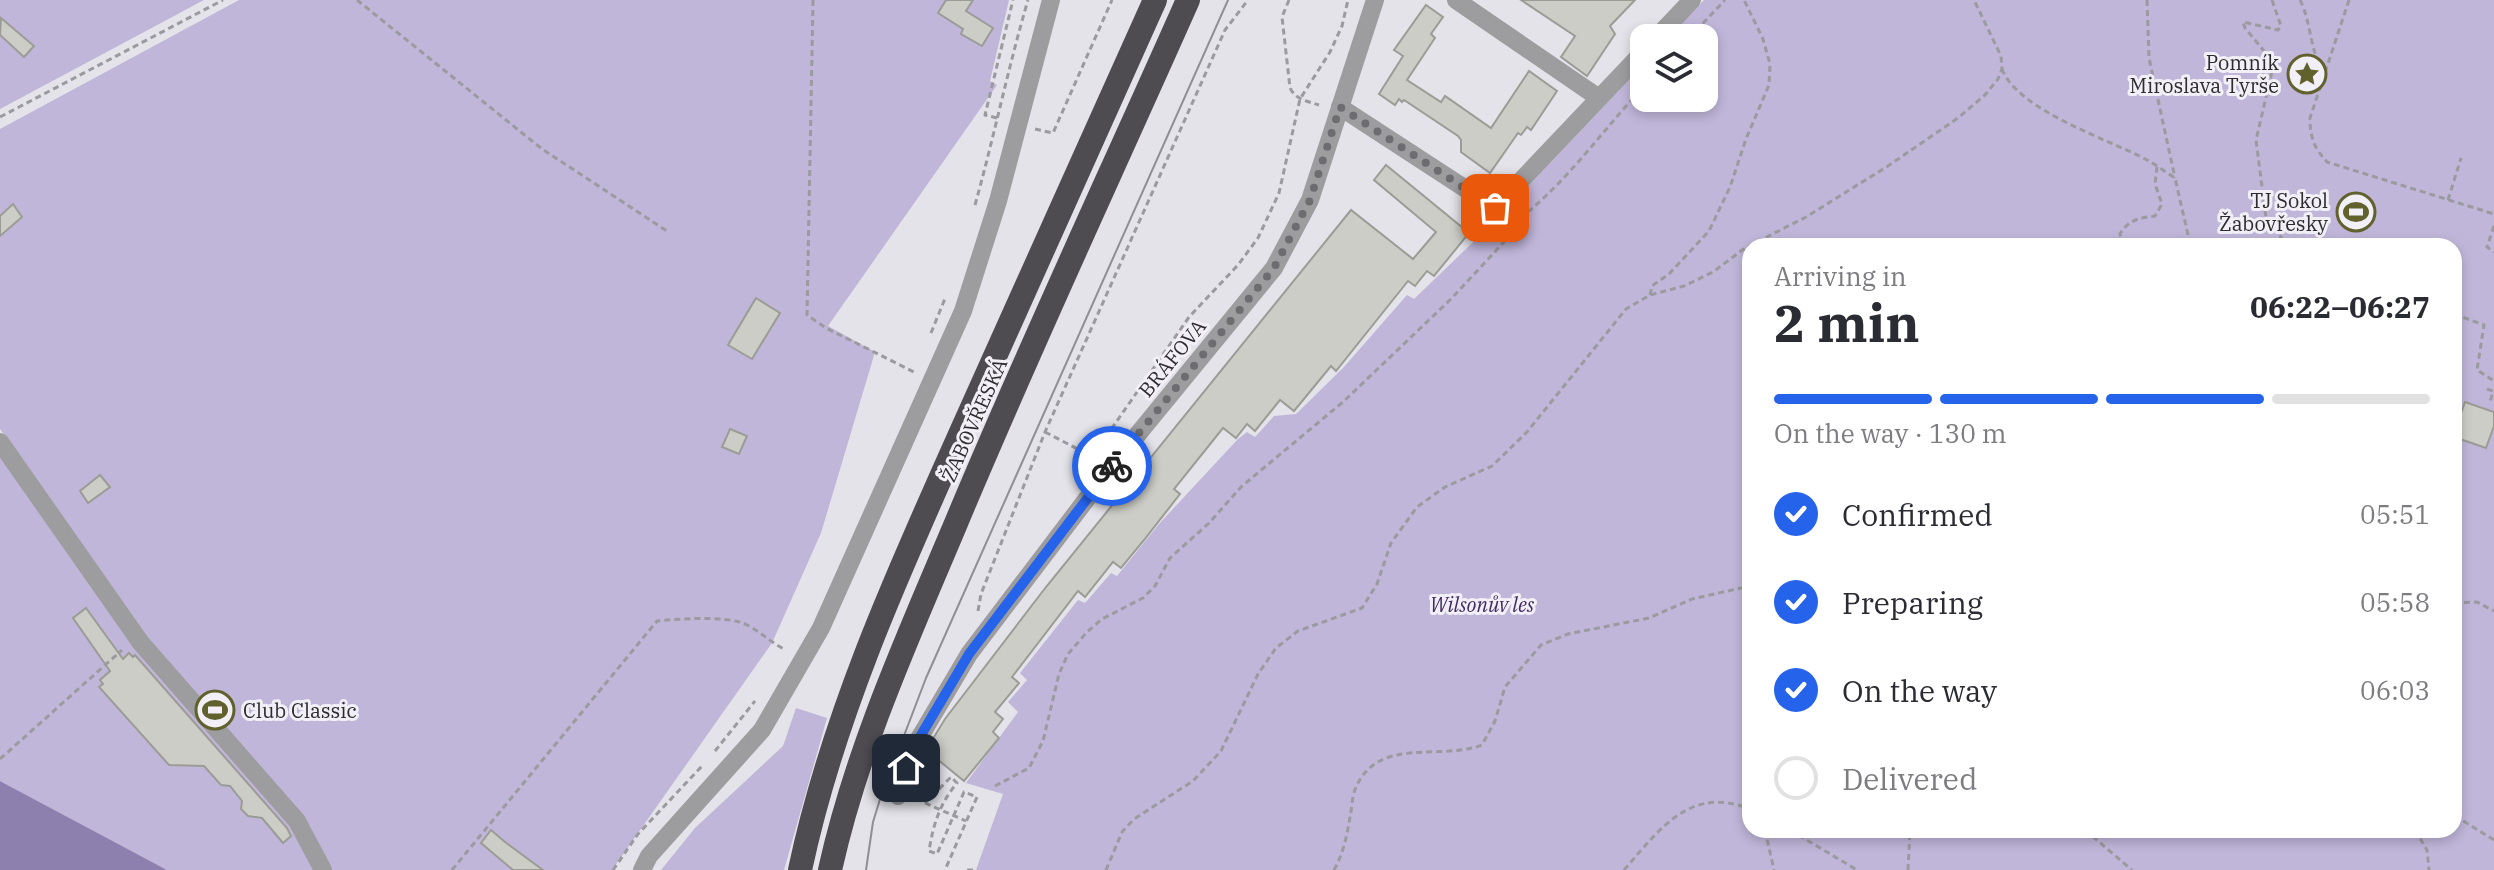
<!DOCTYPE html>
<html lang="en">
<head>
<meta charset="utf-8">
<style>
  body { margin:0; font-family:"IBM Plex Serif",serif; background:#f7f7f7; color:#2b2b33; height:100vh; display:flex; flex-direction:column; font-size:30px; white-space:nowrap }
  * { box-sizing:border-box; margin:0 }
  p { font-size:26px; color:#7c7c81 }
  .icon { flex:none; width:44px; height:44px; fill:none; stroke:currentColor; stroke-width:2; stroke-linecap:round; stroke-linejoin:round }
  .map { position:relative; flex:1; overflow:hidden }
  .drawer { position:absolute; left:1742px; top:238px; width:720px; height:600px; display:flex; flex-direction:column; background:#fff; border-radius:24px; box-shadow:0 4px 12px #0003 }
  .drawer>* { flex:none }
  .buttons { position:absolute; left:1630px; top:24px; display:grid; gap:16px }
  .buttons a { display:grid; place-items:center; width:88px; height:88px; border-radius:16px; background:#fff; box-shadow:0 4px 12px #0003; font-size:40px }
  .pin { position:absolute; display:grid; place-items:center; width:68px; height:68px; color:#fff; margin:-34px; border-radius:16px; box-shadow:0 4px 12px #0006 }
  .courier { position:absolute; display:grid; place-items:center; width:80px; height:80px; margin:-40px; border:6px solid #2563eb; border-radius:50%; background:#fff; color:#222; box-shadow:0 2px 10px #0007 }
  .headline em { font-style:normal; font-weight:700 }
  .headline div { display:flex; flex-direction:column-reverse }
  .headline { display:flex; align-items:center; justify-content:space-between; height:136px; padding:0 32px }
  h1 { font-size:52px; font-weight:700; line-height:60px }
  .bar { display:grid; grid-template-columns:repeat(4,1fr); gap:12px 8px; align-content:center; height:96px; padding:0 32px }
  .bar i { height:10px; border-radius:6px; background:#e1e1e2 }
  .bar .selected { background:#2563eb }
  .bar p { grid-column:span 4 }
  ol { padding:0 32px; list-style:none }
  li { display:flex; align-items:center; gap:24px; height:88px }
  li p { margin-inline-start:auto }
  li .icon { padding:8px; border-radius:50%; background:#2563eb; color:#fff; stroke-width:4 }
  li:last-child { color:#7c7c81 }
  li i { width:44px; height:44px; border:4px solid #e1e1e2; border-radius:50% }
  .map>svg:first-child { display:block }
</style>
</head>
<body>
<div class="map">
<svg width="2494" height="870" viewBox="0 0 2494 870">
  <rect width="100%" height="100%" fill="#e4e3e9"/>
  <!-- green -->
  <g fill="#c0b6d9" fill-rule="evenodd">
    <path d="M0,0H204L0,109Z"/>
    <path d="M239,0H1009L990,81L997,85L828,326L875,352L821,533L772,643L612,870H166L0,781V452L147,636L0,429V129Z"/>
    <path d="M1704,0H2494V870H976L1003,794L966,783L1018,712L1008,702L1027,680L1020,673L1078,600L1085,603L1111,573L1117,576L1159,524L1238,439L1247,432L1255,437L1274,416L1296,414L1343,368L1407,295L1414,299L1495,221L1644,64V98H1704V38H1668ZM1750,246H2454V830H1750Z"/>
    <path d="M796,708L827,718L784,870H661L695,828L783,746Z"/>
  </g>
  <!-- water -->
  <path fill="#8e80ae" d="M0,781L165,869L166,870H0Z"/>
  <!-- building -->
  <g fill="#cdcdc7" stroke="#9c9c96" stroke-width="2">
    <path d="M946,0H973L966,11L993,28L982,46L961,34L963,29L938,13Z"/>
    <path d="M1521,0H1635L1610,26L1615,34L1587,76L1561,57L1575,36Z"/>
    <path d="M1426,5L1443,17L1431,34L1435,38L1407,80L1441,102L1445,96L1491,128L1529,71L1557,91L1531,130L1527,127L1521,135L1518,133L1490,173L1461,152V140L1458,136L1404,100L1402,102L1399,99L1395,105L1379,94L1403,56L1394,50Z"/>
    <path d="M1,18L34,46L24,57L0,35Z"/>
    <path d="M1386,165L1469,233L1434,276L1427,271L1415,286L1408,281L1336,371L1331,366L1294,411L1280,400L1255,431L1247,424L1236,438L1223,428L1174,489L1180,494L1144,540L1121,568L1113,562L1085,597L1078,591L1012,677L1019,683L995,712L1003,719L993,732L999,738L964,781L926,750L945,719L1046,587L1351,210L1413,259L1436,232L1374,180Z"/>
    <path d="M13,204L22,217L0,236V216Z"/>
    <path d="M756,298L780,313L752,359L728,345Z"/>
    <path d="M2465,402L2494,412V426L2486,448L2454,437V417L2459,419Z"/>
    <path d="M730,429L747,436L739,454L722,447Z"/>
    <path d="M100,475L110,487L88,503L80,491Z"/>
    <path d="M86,608L123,659L129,653L133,657L135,655L287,828L291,836L283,843L262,818L248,816L241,809L242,801L230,786L221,785L204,766L169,765L99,687L103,684L100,680L110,671L73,618Z"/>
    <path d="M491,830L505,842L543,870H513L481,843Z"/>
  </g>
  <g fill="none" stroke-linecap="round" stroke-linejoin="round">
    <!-- path -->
    <g stroke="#9b9a9f" stroke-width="3" stroke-dasharray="6 4" stroke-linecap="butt">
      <path d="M357,0L542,149L667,231"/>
      <path d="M813,0L807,315L826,328L914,372"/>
      <path d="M1289,0L1282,17L1290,88C1296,100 1307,101 1319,105"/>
      <path d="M2147,0L2149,58L2175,178"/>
      <path d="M2272,0L2281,26L2278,30L2243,22L2245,28L2274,63L2256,140L2266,218L2288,246"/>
      <path d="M2300,0C2312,23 2309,53 2325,72"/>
      <path d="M2349,0L2310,118C2310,137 2314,148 2327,162L2494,214"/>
      <path d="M1689,38L1725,0"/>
      <path d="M2002,69C2018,111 2111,140 2149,161C2158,166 2167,173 2175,178L2189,239L2187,246"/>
      <path d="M0,117L223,0"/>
      <path d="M997,118L985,115L1013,0"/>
      <path d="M1035,129L1053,133L1112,0"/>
      <path d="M2448,200L2461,158"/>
      <path d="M975,205C994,137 1008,68 1028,0"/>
      <path d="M1512,224C1562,189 1602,131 1644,86"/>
      <path d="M2494,226L2487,247L2494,252"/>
      <path d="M2123,246L2120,234C2128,220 2139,218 2155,216L2162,204L2155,184L2157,167"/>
      <path d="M1650,295L1652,286L1669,274L1709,231L1730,187L1746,139L1769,85L1770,64L1763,39L1744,0"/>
      <path d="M2454,314L2484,325L2477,370L2494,381"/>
      <path d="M931,333L946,296"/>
      <path d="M2487,389L2493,391L2490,402"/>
      <path d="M1045,432L1091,456"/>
      <path d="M1083,470L1189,317L1238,265L1258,238L1279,193L1300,99L1330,52L1342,26L1348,0"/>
      <path d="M2454,603L2477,602L2494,611"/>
      <path d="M978,611L981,594L1045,432L1225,30L1248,0"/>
      <path d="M715,751L755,701"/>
      <path d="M0,759L122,650"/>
      <path d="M995,786L1029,768L1043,741L1059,674L1068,654L1087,632L1102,619L1143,598L1155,586L1170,558L1209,523L1242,486L1343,402L1451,299L1504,242L1512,224L1510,221"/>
      <path d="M917,797L925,803L951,777L957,783C940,803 933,825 929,851L937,854L964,792L977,797L945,870"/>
      <path d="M925,803L966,821"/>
      <path d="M2454,820L2460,819L2494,840"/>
      <path d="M1765,830L1774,870"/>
      <path d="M1790,830L1857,870"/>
      <path d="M2085,830L2132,870"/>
      <path d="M2415,830L2427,850L2429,870"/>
      <path d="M452,870L657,621C677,619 730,615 747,625C761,632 771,643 786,650"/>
      <path d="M613,870L638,834L702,766"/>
      <path d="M967,870H974"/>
      <path d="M1106,870L1122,832L1134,819L1193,781L1221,751L1258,674L1276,648L1298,631L1362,608L1377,584L1391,543L1417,507L1445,487L1492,466L1527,432L1626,309L1650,295L1684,286L1713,272L1745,248L1806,217L1888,166L1958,118L1985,95L1998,79L2002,69L2001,56L1974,0"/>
      <path d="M1334,870C1343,854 1347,836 1350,817C1352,808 1352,796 1356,787C1379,736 1439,761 1482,745L1495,721L1505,687L1541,645L1568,634L1649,618L1692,599L1750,586"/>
      <path d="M1624,870C1660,829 1690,785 1750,809"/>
      <path d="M1908,870L1910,830"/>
    </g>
    <!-- minor -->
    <g stroke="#9d9c9f" stroke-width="18">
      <path d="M1456,0L1599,98"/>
      <path d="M1656,38L1692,0"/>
      <path d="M1340,107L1495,208L1644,51"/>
      <path d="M0,442L141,643L297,821L323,870"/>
      <path d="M898,796L911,752L969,654L1111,467L1274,268L1310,200L1375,0"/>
      <path d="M642,870L649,856L762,730L821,628L963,311L998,201L1051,0"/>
    </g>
    <!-- highway -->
    <g stroke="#4e4c51" stroke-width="24">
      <path d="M800,870C833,714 901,566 966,421C1029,281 1092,140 1155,0"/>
      <path d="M830,870C856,752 907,639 954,528C1028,350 1110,176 1188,0"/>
    </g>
    <!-- tram -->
    <path stroke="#8f8e93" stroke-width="2" d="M866,870L873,822L881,796L926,678L1228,0"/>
  </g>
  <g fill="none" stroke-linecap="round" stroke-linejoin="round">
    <!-- done -->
    <path stroke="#6d6c70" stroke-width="8" stroke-dasharray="0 14.4" d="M1112,466L1274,268L1310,200L1340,107L1495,208"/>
    <!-- route -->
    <path stroke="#2563eb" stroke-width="10" d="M906,768L911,752L969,654L1112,466"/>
  </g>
  <!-- icons -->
  <defs>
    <symbol id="sight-ring" viewBox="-11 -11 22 22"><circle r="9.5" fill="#f2f0f6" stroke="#61612e" stroke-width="1.5"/><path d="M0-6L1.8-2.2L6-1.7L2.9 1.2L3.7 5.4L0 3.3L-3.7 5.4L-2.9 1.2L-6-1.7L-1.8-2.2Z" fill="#61612e"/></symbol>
    <symbol id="stadium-ring" viewBox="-11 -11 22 22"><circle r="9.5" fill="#f2f0f6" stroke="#61612e" stroke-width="1.5"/><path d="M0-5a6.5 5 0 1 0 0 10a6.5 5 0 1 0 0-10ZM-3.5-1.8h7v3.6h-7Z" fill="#61612e"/></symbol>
  </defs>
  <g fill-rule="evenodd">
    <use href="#sight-ring" x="2285" y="52" width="44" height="44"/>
    <use href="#stadium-ring" x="2334" y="190" width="44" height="44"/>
    <use href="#stadium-ring" x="193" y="688" width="44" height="44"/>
  </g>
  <g text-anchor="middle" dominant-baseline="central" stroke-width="6" stroke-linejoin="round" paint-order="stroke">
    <!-- poi labels -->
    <g font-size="20" fill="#2d2c2f" stroke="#f2f0f6" text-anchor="end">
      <text x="2279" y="62">Pomník<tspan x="2279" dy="23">Miroslava Tyrše</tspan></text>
      <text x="2328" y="200">TJ Sokol<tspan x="2328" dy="23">Žabovřesky</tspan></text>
      <text x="243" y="710" text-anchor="start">Club Classic</text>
    </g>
    <!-- street labels -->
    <g font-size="20" fill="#2d2c2f" stroke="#f2f0f6">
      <text transform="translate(1172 358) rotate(-51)">BRÁFOVA</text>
      <text transform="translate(974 420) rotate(-66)">ŽABOVŘESKÁ</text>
    </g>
    <!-- park labels -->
    <g font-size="20" font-style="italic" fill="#402a64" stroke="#f2f0f6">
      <text x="1482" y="604">Wilsonův les</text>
    </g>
  </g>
</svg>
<div class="buttons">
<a><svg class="icon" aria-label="layers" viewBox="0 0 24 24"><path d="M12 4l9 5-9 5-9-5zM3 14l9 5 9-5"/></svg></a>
</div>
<div class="pin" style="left:1495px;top:208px;background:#ea580c"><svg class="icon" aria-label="bag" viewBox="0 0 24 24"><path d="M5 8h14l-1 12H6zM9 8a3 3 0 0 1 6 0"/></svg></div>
<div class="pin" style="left:906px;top:768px;background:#1f2937"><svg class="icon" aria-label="home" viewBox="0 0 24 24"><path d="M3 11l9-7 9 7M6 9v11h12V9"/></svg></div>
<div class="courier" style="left:1112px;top:466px"><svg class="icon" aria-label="bike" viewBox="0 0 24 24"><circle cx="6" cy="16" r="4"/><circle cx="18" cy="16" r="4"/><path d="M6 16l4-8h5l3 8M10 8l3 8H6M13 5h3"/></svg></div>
<section class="drawer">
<div class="headline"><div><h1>2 min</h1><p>Arriving in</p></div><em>06:22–06:27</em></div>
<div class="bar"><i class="selected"></i><i class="selected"></i><i class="selected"></i><i></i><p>On the way · 130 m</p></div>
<ol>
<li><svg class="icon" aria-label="check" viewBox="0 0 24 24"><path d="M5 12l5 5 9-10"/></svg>Confirmed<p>05:51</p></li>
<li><svg class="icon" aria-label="check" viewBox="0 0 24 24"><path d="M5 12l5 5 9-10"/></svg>Preparing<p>05:58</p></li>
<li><svg class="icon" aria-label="check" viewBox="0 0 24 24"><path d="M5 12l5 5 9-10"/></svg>On the way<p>06:03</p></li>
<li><i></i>Delivered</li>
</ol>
</section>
</div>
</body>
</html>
